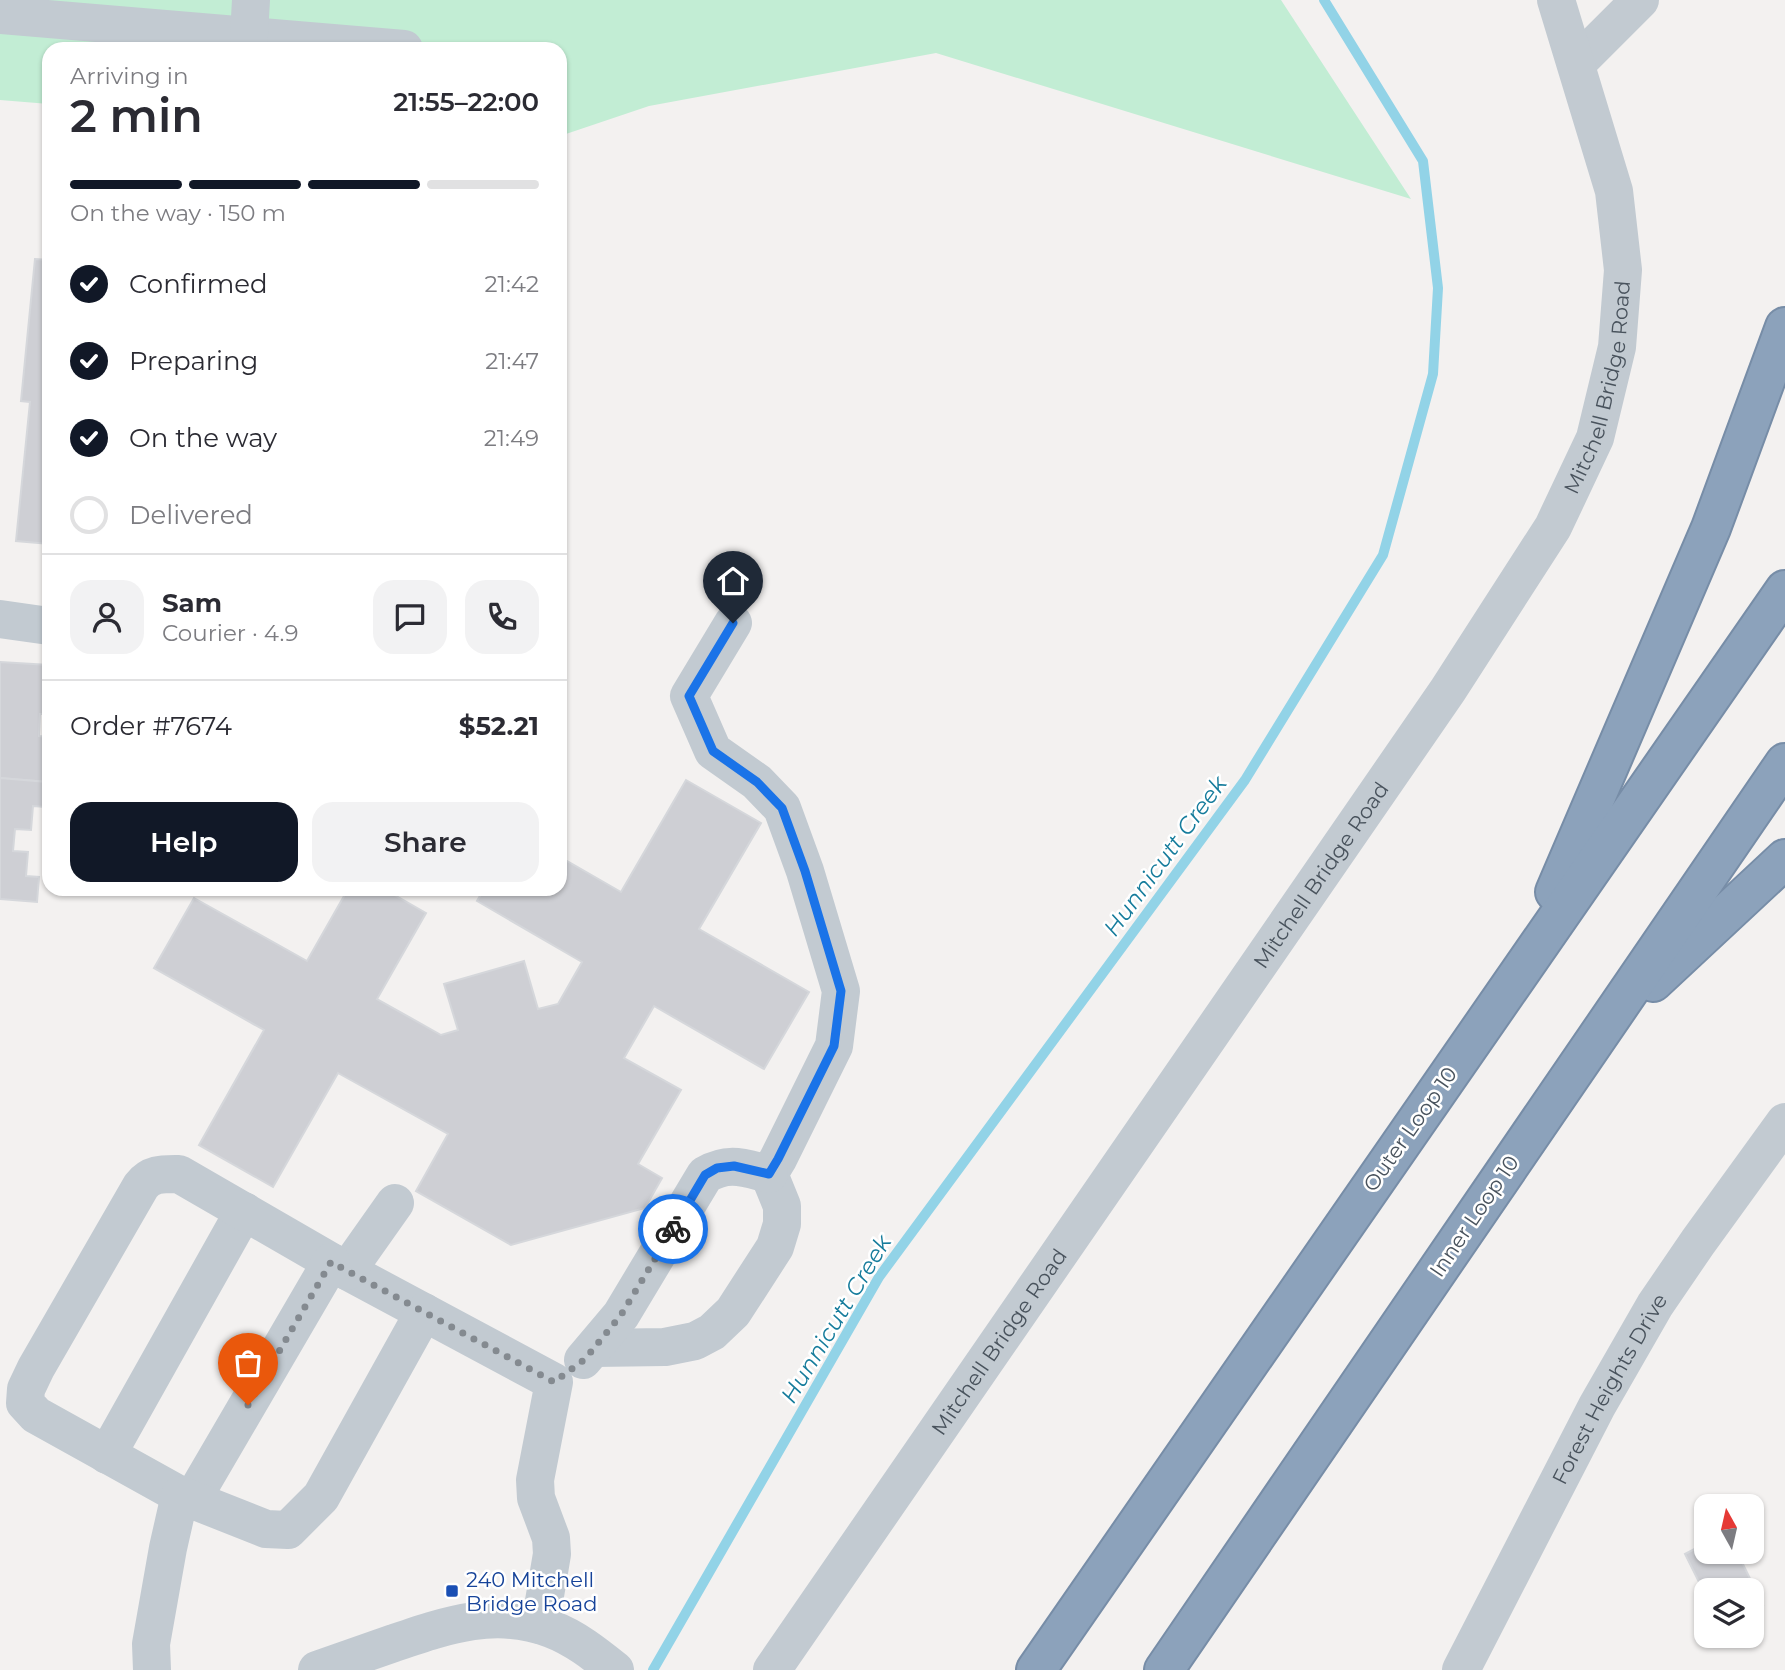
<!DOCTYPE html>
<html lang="en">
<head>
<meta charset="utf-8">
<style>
  body { margin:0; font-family:Montserrat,sans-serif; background:#f2f2f3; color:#2b2b33; height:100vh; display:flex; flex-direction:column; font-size:26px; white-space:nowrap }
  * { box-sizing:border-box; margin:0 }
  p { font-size:23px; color:#7c7c81 }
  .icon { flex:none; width:38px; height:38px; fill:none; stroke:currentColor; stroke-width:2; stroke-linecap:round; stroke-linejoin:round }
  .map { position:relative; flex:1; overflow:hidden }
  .drawer { position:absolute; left:42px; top:42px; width:525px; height:854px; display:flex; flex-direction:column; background:#fff; border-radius:21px; box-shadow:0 2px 5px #0004 }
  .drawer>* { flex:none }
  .needle { width:46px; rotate:352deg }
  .buttons { position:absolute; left:1694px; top:1494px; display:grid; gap:14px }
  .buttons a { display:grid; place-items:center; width:70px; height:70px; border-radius:14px; background:#fff; box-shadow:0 2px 5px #0004; font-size:35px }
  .pin { position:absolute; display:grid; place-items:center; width:60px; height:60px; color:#fff; margin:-72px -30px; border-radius:50% 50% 50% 0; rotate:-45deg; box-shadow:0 0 7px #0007 }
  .pin .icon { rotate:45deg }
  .courier { position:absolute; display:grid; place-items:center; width:70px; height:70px; margin:-35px; border:5px solid #1a73e8; border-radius:50%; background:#fff; color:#222; box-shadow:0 2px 9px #0007 }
  .head em { font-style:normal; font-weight:600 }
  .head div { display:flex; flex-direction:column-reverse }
  .head { display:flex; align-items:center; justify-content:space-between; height:119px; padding:0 28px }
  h1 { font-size:46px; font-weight:600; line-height:52px }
  .bar { display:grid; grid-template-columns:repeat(4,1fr); gap:10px 7px; align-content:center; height:84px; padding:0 28px }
  .bar i { height:9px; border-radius:5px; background:#e1e1e2 }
  .bar .current { background:#111827 }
  .bar p { grid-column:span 4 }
  .line { display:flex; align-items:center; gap:18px; padding:0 28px; border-top:2px solid #e1e1e2 }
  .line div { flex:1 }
  .round { display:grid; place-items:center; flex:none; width:74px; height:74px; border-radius:21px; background:#f2f2f3 }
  ol { padding:0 28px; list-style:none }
  li { display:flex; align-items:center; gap:21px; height:77px }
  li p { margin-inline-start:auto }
  li .icon { padding:7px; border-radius:50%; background:#111827; color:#fff; stroke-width:4 }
  li:last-child { color:#7c7c81 }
  li i { width:38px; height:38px; border:4px solid #e1e1e2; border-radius:50% }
  .button { display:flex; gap:14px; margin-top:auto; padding:14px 28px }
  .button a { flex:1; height:80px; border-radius:21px; background:#111827; color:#fff; font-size:28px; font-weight:600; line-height:80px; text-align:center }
  .button a+a { background:#f2f2f3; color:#2b2b33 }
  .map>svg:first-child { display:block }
</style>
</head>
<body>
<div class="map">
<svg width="1785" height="1670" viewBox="0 0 1785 1670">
  <rect width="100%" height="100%" fill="#f3f1f0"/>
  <!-- green -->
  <path fill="#c2edd4" d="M0,0H1281L1411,199L936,53L649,106L560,136V49H49V104L0,100Z"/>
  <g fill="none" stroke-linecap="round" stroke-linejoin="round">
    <!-- stream -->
    <path stroke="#92d3e7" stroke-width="10" d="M653,1670L879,1277L1245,780L1383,555L1433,374L1438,288L1423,161L1324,0"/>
  </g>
  <!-- building -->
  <g fill="#cecfd4" stroke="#d5d7db" stroke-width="2">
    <path d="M35,259L49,260V544L16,541L30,402L21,401Z"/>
    <path d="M0,662L49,665V714H40L39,736L49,737V786H46L47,782L0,778Z"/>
    <path d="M0,778L47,782L45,807L33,806L31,830L15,829L13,851L28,852L26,876L39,877L37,902L0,899Z"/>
    <path d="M686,780L761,823L699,929L809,992L764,1069L654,1006L624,1058L681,1090L638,1164L662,1178L645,1208L511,1245L416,1191L448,1134L338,1073L273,1187L199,1145L264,1030L154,968L194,898L307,961L348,889H384L426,913L377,999L441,1035L458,1030L444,984L524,961L538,1009L558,1004L582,962L477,901L484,889H560V857L621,892Z"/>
    <path d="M1706,1543V1552H1737L1763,1605L1752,1611V1591H1706V1596L1685,1554Z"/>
  </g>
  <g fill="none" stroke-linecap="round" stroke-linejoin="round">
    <defs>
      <g id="highway">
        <path d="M1555,892L1711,528L1785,327"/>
        <path d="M1653,982L1785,859"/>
        <path d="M1036,1670L1785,590"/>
        <path d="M1164,1670L1785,763"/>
      </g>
    </defs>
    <!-- highway casing -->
    <use href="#highway" stroke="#778da7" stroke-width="42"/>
    <!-- minor -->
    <g stroke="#c2cad1" stroke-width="38">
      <path d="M0,15L404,49"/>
      <path d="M249,36L251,0"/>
      <path d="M1576,64L1640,0"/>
      <path d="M0,619L49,626"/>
      <path d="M347,1271L554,1382L535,1480L536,1498L551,1538L552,1554L540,1625"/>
      <path d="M594,1348L665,1347L695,1341L712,1332L733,1312L775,1247L782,1224V1206L769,1174L778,1159L834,1046L841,991L805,871L782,808L757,782L713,751L689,696L733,623"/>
      <path d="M583,1360L621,1315L705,1175C729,1161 744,1168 769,1174"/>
      <path d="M107,1455L244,1211"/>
      <path d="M180,1495L36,1415L25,1403L26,1389L36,1368L141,1186C151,1173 163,1174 179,1174L347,1271L395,1203"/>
      <path d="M192,1500L331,1262"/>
      <path d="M152,1670L151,1644L168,1548L180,1495L266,1529L288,1530L321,1497L424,1312"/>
      <path d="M317,1670C342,1661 368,1652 394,1643C447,1625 496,1608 551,1629C575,1638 595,1654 615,1670"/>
      <path id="s1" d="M772,1670L1448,690L1553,527L1595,438L1617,347L1623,270L1614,191L1556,0"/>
      <path id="s2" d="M1461,1670L1597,1406L1655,1305L1698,1242L1785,1122"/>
    </g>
    <!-- highway -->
    <use href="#highway" stroke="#8ca2bb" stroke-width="38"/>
  </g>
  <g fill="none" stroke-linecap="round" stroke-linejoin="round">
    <!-- done -->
    <path stroke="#848a90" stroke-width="7" stroke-dasharray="0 12.6" d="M248,1405L331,1262L554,1382L585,1359L621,1315L673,1229"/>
    <!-- route -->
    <path stroke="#1a73e8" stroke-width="9" d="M673,1229L705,1175L717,1168L734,1166L769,1174L778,1159L834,1046L841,991L805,871L782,808L757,782L713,751L689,696L733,623"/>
  </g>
  <!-- markers -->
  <rect fill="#1a4fb4" stroke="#fff" stroke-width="2.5" x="445" y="1584" width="14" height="14" rx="3.5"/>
  <g text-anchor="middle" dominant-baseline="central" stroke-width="5" stroke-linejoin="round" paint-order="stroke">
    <!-- street labels -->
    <g font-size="21" fill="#49535d" stroke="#fff">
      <text stroke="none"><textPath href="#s1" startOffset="1533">Mitchell Bridge Road</textPath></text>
      <text stroke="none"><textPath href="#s1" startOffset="966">Mitchell Bridge Road</textPath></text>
      <text transform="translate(1410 1129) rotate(-55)">Outer Loop 10</text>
      <text transform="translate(1474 1216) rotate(-56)">Inner Loop 10</text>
      <text stroke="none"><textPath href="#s1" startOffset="399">Mitchell Bridge Road</textPath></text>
      <text stroke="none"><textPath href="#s2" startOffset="318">Forest Heights Drive</textPath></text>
    </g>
    <!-- transit labels -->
    <g font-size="21" fill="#164399" stroke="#fff" text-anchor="start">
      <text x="466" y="1579">240 Mitchell<tspan x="466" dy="24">Bridge Road</tspan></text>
    </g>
    <!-- water labels -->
    <g font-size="23" font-style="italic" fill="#167c9c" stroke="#fff">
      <text transform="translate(1165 856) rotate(-54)">Hunnicutt Creek</text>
      <text transform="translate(836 1319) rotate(-59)">Hunnicutt Creek</text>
    </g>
  </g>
</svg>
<div class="buttons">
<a><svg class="needle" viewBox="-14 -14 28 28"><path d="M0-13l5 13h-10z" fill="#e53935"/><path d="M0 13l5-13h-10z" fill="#7c7c81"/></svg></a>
<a><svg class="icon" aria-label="layers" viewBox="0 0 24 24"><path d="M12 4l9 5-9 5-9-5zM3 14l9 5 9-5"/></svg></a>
</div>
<div class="pin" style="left:248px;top:1405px;background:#ea580c"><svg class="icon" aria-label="bag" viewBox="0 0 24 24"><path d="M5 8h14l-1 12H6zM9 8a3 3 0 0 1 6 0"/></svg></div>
<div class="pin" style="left:733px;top:623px;background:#1f2937"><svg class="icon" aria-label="home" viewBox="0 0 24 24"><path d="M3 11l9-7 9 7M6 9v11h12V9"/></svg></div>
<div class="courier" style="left:673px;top:1229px"><svg class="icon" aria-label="bike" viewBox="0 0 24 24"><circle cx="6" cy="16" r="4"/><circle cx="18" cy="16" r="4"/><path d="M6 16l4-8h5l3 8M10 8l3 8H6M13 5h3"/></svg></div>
<section class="drawer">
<div class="head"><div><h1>2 min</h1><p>Arriving in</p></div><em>21:55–22:00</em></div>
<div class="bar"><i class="current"></i><i class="current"></i><i class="current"></i><i></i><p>On the way · 150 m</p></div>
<ol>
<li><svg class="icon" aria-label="check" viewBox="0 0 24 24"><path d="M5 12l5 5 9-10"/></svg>Confirmed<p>21:42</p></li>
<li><svg class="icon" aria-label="check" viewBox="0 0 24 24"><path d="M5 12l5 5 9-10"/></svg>Preparing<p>21:47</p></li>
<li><svg class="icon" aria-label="check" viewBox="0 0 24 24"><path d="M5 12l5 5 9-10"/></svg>On the way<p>21:49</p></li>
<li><i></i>Delivered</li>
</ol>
<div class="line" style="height:126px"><a class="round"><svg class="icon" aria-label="person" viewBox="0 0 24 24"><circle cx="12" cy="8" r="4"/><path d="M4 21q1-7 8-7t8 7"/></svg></a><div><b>Sam</b><p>Courier · 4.9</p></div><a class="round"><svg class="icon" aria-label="chat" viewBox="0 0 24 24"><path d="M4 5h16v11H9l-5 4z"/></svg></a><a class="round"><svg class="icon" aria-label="phone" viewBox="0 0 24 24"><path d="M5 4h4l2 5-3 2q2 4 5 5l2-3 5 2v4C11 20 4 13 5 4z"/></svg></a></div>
<div class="line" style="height:91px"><div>Order #7674</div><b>$52.21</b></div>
<div class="button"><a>Help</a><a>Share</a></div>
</section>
</div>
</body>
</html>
